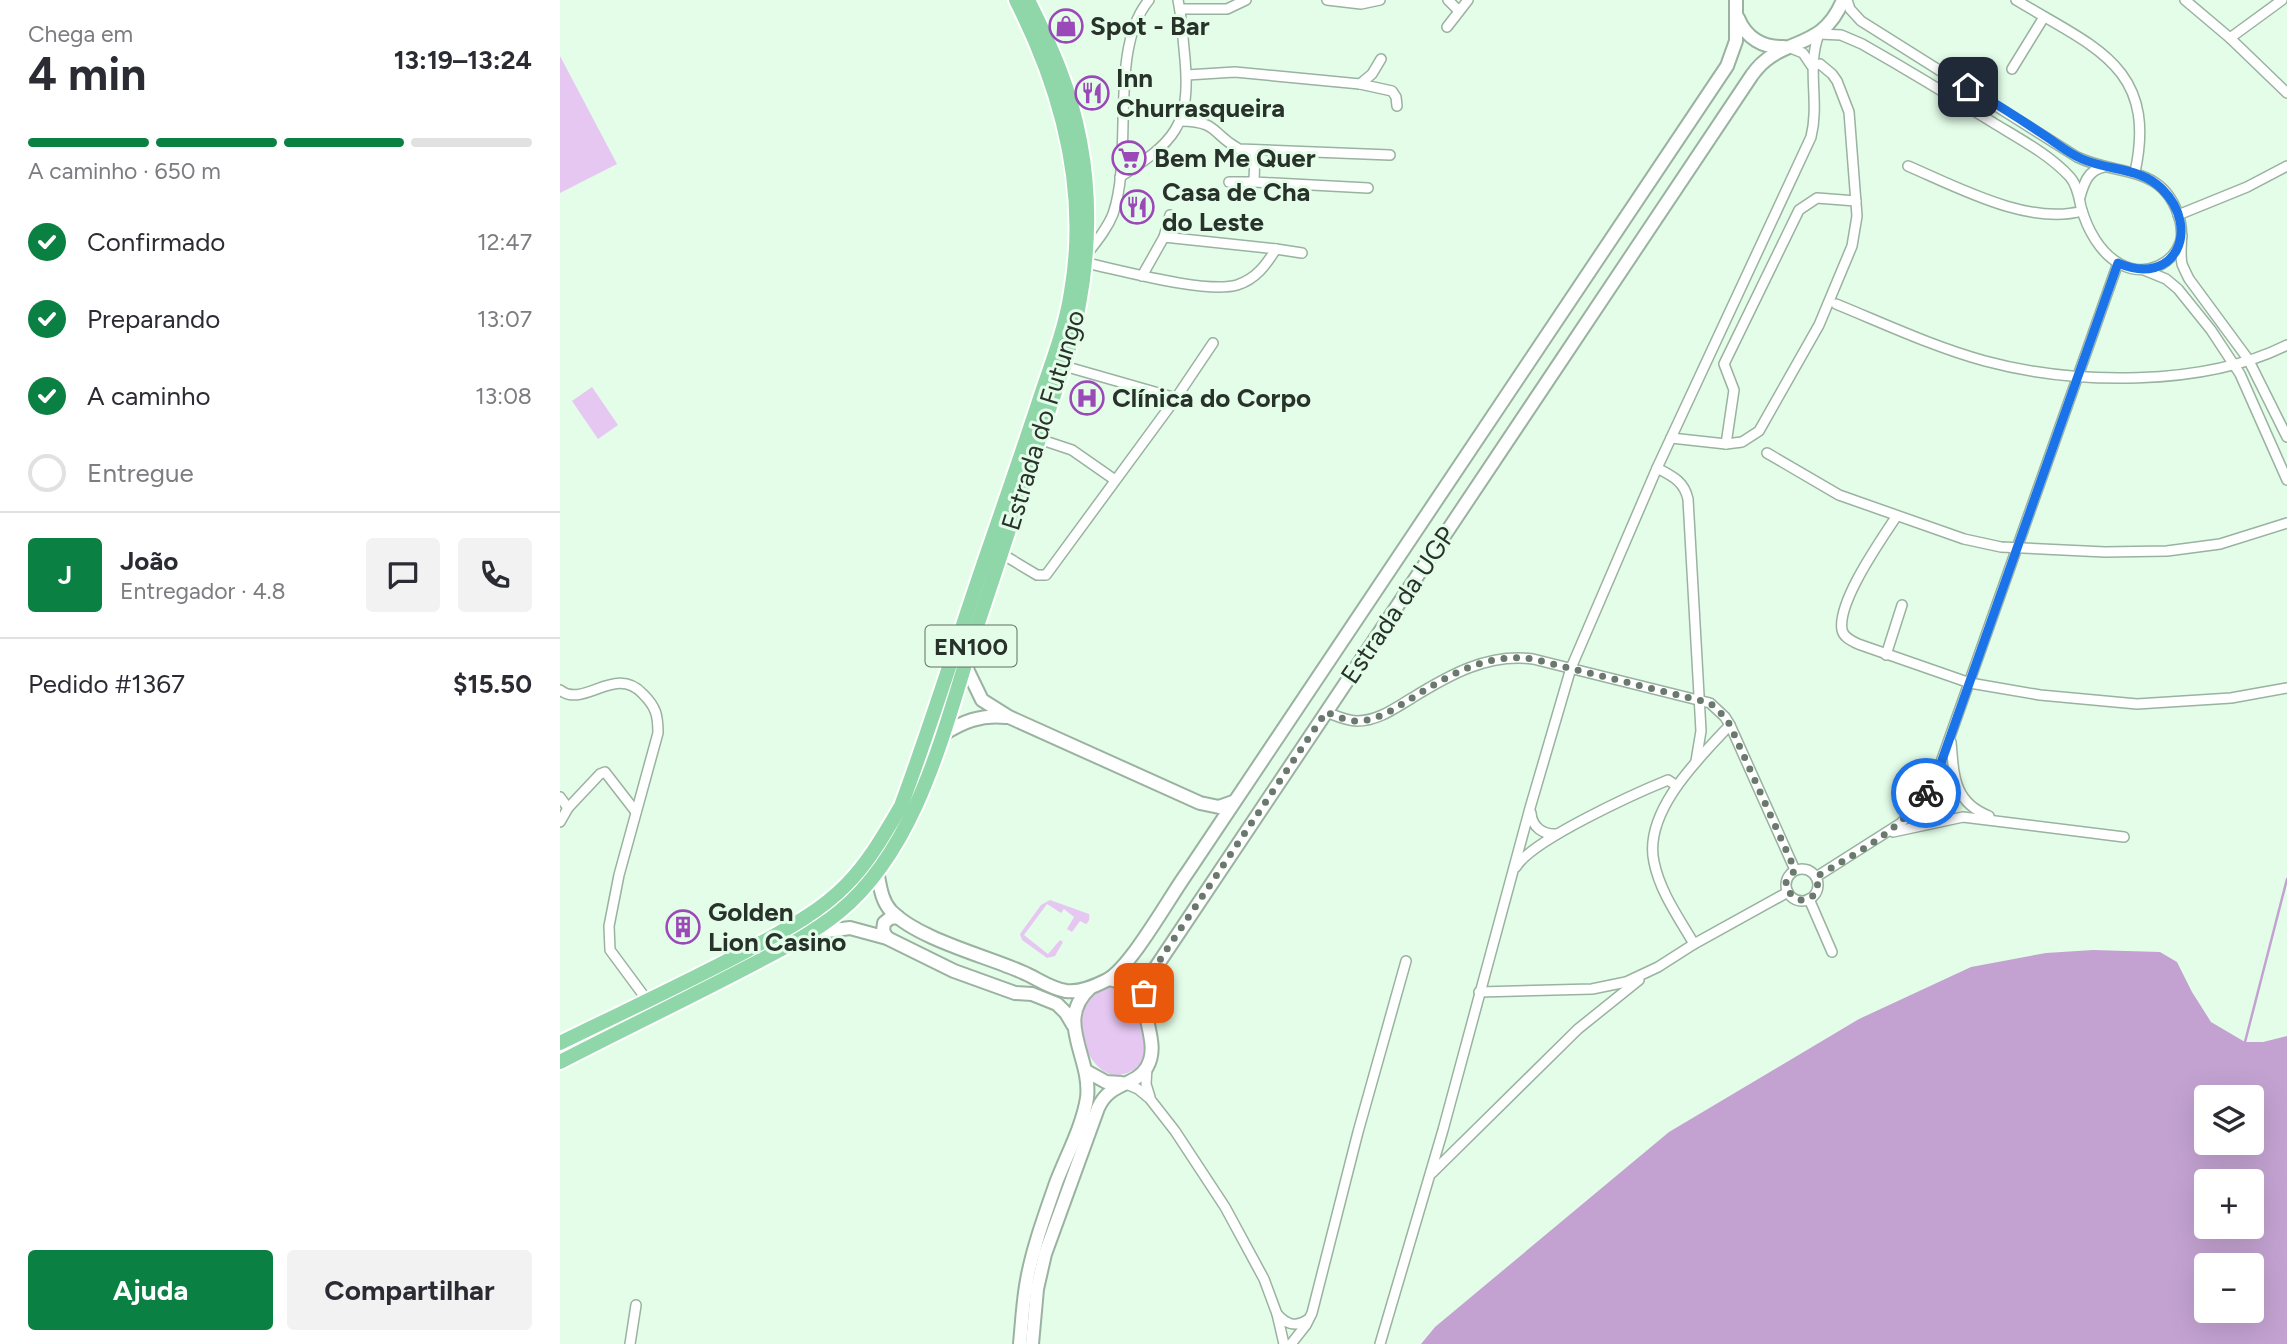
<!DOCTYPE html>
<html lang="pt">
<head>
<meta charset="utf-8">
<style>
  body { margin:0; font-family:Figtree,sans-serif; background:#f2f2f3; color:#2b2b33; height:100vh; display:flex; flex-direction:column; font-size:26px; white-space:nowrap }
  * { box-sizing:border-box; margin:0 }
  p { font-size:23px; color:#7c7c81 }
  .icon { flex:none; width:38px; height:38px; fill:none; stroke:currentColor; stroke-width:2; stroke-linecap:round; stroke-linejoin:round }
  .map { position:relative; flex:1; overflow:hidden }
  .panel { display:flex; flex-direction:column; background:#fff; width:560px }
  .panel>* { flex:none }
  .fabs { position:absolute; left:1634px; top:1085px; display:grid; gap:14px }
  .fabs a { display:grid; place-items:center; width:70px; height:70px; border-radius:7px; background:#fff; box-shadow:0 7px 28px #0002; font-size:35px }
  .pin { position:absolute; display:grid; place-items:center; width:60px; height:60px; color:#fff; margin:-30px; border-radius:14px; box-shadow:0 4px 10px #0006 }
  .courier { position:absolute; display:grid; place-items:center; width:70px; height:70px; margin:-35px; border:5px solid #1a73e8; border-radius:50%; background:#fff; color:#222; box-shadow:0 2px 9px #0007 }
  .overview em { font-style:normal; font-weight:700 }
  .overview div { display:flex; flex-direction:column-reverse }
  .overview { display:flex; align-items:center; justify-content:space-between; height:119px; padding:0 28px }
  h1 { font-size:46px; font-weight:700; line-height:52px }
  .bar { display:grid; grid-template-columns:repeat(4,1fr); gap:10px 7px; align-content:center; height:84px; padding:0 28px }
  .bar i { height:9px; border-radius:5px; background:#e1e1e2 }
  .bar .active { background:#0b8043 }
  .bar p { grid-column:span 4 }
  .line { display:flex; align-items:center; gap:18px; padding:0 28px; border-top:2px solid #e1e1e2 }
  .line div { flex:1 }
  .round { display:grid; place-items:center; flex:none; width:74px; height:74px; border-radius:7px; background:#f2f2f3 }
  ol { padding:0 28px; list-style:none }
  li { display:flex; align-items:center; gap:21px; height:77px }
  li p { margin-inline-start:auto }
  li .icon { padding:7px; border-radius:50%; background:#0b8043; color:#fff; stroke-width:4 }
  li:last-child { color:#7c7c81 }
  li i { width:38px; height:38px; border:4px solid #e1e1e2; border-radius:50% }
  .cta { display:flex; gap:14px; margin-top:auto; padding:14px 28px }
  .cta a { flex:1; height:80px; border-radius:7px; background:#0b8043; color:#fff; font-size:28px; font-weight:700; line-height:80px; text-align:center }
  .cta a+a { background:#f2f2f3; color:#2b2b33 }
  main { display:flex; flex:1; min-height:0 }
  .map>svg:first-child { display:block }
</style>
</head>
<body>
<main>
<section class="panel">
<div class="overview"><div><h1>4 min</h1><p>Chega em</p></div><em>13:19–13:24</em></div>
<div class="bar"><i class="active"></i><i class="active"></i><i class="active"></i><i></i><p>A caminho · 650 m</p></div>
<ol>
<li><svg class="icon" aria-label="check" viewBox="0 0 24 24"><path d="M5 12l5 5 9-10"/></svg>Confirmado<p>12:47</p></li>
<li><svg class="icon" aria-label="check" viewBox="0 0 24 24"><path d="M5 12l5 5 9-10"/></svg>Preparando<p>13:07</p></li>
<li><svg class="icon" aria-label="check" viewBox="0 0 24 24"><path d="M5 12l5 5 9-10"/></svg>A caminho<p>13:08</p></li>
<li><i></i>Entregue</li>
</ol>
<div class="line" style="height:126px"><b class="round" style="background:#0b8043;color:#fff">J</b><div><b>João</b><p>Entregador · 4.8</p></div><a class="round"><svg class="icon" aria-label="chat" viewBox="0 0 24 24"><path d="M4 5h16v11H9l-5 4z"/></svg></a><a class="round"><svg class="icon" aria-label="phone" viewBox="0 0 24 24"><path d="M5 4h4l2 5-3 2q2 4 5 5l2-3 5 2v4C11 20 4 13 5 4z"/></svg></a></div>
<div class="line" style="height:91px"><div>Pedido #1367</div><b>$15.50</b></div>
<div class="cta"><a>Ajuda</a><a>Compartilhar</a></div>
</section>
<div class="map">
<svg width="1727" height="1344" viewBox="0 0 1727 1344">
  <rect width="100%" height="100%" fill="#e4fde9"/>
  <!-- green -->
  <g fill="#e6c7f2">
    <path d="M0,56L57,164L0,193Z"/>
    <path d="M32,387L58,425L38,439L12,401Z"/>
    <path d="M490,900L529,914C530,918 529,922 526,924L520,921L512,932L507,929L514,917L504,909L501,913L487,904L464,935L488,954L500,940L503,942L495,956L487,958L462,940L460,934L481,905Z"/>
    <path d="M550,987C557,989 563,991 569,997C577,1005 587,1036 586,1048C586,1057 580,1065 573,1070C535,1094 510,1026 523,1002C528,992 540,988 550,987Z"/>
  </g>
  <!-- water -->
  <path fill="#c3a2d1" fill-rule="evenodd" d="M1533,950L1600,952L1617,962L1632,992L1651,1022L1685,1042H1703L1727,1036V1344H861L875,1327L1109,1132L1299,1019L1411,967L1486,953ZM1647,1097H1692V1143H1647ZM1647,1181H1692V1227H1647ZM1647,1265H1692V1311H1647Z"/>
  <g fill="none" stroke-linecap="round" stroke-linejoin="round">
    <!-- stream -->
    <path stroke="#c3a2d1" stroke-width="2.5" d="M1685,1042L1727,879"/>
    <defs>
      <g id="street">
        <path d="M767,0L801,4L820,0"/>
        <path d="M888,0L899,11"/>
        <path d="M1287,0L1290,9L1301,21L1517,157C1558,177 1605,163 1620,221C1624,236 1619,250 1622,264C1624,269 1627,275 1629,279L1688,359L1727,437"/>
        <path d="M1456,0C1533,47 1598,66 1575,172"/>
        <path d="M1625,0L1670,38L1727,93"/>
        <path d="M620,9H667L686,0"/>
        <path d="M887,27L908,0"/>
        <path d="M1670,38L1722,0"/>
        <path d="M1228,47L1243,53L1251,65"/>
        <path d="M1452,69L1484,17"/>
        <path d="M627,75L675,72L800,84L812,74L821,59"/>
        <path d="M800,84L832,91L836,97L837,106"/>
        <path d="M621,121C660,122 650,133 679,149L830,155"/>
        <path d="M695,150L694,182L808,188"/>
        <path d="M1348,166C1397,187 1469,226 1522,211"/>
        <path d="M560,177C614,142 631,126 625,59C623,40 622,19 618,0"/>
        <path d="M669,182H694"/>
        <path d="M1520,197C1524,183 1528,170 1544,167"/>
        <path d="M1618,215L1687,187L1727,166"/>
        <path d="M716,249L742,253"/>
        <path d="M527,254C537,241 547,229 553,214C574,153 548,49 589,0"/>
        <path d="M526,263C560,270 646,294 677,285C696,279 706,265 716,249L604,237"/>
        <path d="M1584,270L1606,279L1618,289L1651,330L1680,374L1727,480"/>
        <path d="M582,276L604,237L610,215"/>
        <path d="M1276,304C1325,324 1374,347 1425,361C1514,385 1643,387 1727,345"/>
        <path d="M504,366L616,398"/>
        <path d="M1111,438L1166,444L1182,442L1199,431L1259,325L1292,246L1297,216L1289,112L1277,81L1272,74L1260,64L1252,66"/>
        <path d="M479,439L512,450L555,480"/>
        <path d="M1166,444L1174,390L1164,364L1239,210L1257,198L1296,201"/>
        <path d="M1207,453L1279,495L1404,539L1441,547L1545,552L1607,551L1660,544L1727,523"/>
        <path d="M1097,468C1112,476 1124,481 1128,499L1141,731L1136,761"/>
        <path d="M1336,517C1321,540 1277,602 1282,630C1284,638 1292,641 1298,644L1410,683L1480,695L1577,704L1671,698L1727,688"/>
        <path d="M442,554L477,575H486L616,398L653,343"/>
        <path d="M1326,655L1342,605"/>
        <path d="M0,690C24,709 55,664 83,694C96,707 98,715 98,733L59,875L49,926L50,950L87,1000"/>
        <path d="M766,712C776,716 787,721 797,721C818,721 835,708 852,698C889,675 928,653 973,659L1150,703L1165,717L1170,725L1235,870"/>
        <path d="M1391,742C1394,775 1393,802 1429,816"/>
        <path d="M0,797L8,808"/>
        <path d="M971,813C972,827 983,835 997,834"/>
        <path d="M0,822L8,808L40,774L45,772L76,812"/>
        <path d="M1333,832L1403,817L1564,837"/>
        <path d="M956,867C972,840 1076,793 1108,780L1117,786"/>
        <circle cx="1242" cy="885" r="16"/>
        <path d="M1256,877L1341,823L1351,812L1376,776L1558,263"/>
        <path d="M1249,899L1272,952"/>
        <path d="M1134,944C1119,918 1100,892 1094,862C1083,812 1139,758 1170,725"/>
        <path d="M919,992L1032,989L1066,982L1098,967L1134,944L1228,892"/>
        <path d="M587,1067L586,1084L590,1097"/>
        <path d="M564,1083L578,1089L590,1099L615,1131L665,1207L704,1279L717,1314L724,1344"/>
        <path d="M872,1173L1018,1029L1079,980"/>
        <path d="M717,1314C726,1324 735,1328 747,1320"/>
        <path d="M70,1344L76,1305"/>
        <path d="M731,1344L746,1325L752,1313L798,1132L846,961"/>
        <path d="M820,1344L883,1130L970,808L1011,668L1097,468L1251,137C1260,101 1246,68 1259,34L1281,35L1302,44C1346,69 1389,95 1432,122C1458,138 1489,154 1510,177C1517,185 1519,197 1521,207C1527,229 1540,253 1560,264C1586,278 1616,264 1622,236"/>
      </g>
      <g id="secondary">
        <path d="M1178,18C1186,38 1203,48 1224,47"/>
        <path d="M405,665L422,700L449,717L640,803L659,807L673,802"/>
        <path d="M382,735C402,722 421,714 446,717"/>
        <path d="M317,871C320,885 321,900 331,911C358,939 426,956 462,972C477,978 489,988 506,991C520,993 535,986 547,980C571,967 609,898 627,873L1167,66L1176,41V0"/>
        <path d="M249,937L267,931L290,928L327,938L394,971L455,993L472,994L497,1004L506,1013L513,1025"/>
        <path d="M327,938L323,931L324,923L330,918L338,917"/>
        <path d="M549,979C567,983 575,990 583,1006"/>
        <path d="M526,1071L546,1082L561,1083"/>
        <path d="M460,1344C462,1323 463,1301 467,1280C473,1247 485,1215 496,1183C506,1157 523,1125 527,1098C532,1057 494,1021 530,988"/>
        <path d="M472,1344L477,1289L485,1254L538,1108C550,1081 575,1087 587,1067C603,1039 571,1008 592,973L1192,75C1221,34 1261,54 1283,0"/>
      </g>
      <g id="primary">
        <path d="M0,1043C63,1012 126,983 188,950C221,932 259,913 286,885C309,862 325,833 341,806C373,720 400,631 430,545C448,493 466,441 483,389C494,357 506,325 511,292C529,189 502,91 456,0"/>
        <path d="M0,1062C58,1032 116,1004 174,974C210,955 247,938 279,912C360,846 386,721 417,626C446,540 474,452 504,366C534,267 537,165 499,68C490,45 479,22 468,0"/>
      </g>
    </defs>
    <!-- street casing -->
    <use href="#street" stroke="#9ab2a0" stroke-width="12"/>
    <!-- secondary casing -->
    <use href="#secondary" stroke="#9ab2a0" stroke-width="16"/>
    <!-- primary casing -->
    <use href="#primary" stroke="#fff" stroke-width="18"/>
    <!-- street -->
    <use href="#street" stroke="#fff" stroke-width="9"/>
    <!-- secondary -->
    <use href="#secondary" stroke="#fff" stroke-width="12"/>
    <!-- primary -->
    <use href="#primary" stroke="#8fd7a9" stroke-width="14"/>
  </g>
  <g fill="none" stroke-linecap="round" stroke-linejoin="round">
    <!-- done -->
    <path stroke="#6a796e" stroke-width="7" stroke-dasharray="0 12.6" d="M584,993L587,982L603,955L766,712C776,716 787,721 797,721C818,721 835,708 852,698C889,675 928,652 973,659L1150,703L1165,717L1170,725L1235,870L1226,882L1228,892L1240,900C1253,901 1261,890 1256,877C1299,851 1335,835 1366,793"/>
    <!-- route -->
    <path stroke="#1a73e8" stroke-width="9" d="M1366,793L1381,763L1558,263C1615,288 1642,229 1602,189C1580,167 1549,171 1522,159C1508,153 1495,142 1481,133C1457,117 1433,102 1408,87"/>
  </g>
  <!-- icons -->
  <defs>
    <symbol id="shop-ring" viewBox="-11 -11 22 22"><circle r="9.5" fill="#e4fde9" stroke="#9b49b8" stroke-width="1.5"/><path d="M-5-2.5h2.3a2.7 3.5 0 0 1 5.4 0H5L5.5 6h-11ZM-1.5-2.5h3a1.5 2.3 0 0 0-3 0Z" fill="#9b49b8"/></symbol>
    <symbol id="restaurant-ring" viewBox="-11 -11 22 22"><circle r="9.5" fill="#e4fde9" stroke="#9b49b8" stroke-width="1.5"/><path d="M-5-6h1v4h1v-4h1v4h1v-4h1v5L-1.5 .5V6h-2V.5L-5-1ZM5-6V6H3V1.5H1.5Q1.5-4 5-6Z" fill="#9b49b8"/></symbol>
    <symbol id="supermarket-ring" viewBox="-11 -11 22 22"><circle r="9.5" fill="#e4fde9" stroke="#9b49b8" stroke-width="1.5"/><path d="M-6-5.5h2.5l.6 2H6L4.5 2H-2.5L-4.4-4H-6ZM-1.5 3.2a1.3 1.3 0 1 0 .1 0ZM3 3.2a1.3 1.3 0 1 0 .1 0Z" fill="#9b49b8"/></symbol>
    <symbol id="hospital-ring" viewBox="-11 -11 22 22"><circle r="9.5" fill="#e4fde9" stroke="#9b49b8" stroke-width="1.5"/><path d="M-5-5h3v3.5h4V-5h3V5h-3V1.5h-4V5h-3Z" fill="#9b49b8"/></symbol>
    <symbol id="building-ring" viewBox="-11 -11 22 22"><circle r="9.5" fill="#e4fde9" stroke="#9b49b8" stroke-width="1.5"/><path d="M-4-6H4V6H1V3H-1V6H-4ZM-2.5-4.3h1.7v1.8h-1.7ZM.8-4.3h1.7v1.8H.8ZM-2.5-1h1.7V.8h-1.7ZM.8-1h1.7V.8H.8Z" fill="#9b49b8"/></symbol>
  </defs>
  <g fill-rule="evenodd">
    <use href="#shop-ring" x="487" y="7" width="38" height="38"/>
    <use href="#restaurant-ring" x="513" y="74" width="38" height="38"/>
    <use href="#supermarket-ring" x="550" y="139" width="38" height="38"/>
    <use href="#restaurant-ring" x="558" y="188" width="38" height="38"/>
    <use href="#hospital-ring" x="508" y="379" width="38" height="38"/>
    <use href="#building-ring" x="104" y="908" width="38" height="38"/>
  </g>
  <g text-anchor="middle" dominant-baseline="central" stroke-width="6" stroke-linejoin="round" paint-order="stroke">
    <!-- shield labels -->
    <rect fill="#e4fde9" stroke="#606f64" stroke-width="2" x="365.5" y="625.5" width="91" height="41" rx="5"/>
    <g font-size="24" font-weight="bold" fill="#28322b">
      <text x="411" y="646">EN100</text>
    </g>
    <!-- poi labels -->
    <g font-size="26" font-weight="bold" fill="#28322b" stroke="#e4fde9" text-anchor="start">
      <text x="530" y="26">Spot - Bar</text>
      <text x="556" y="78">Inn<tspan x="556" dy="30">Churrasqueira</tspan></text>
      <text x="594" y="158">Bem Me Quer</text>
      <text x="602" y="192">Casa de Cha<tspan x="602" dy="30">do Leste</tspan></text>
      <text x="552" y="398">Clínica do Corpo</text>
      <text x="148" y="912">Golden<tspan x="148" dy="30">Lion Casino</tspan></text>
    </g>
    <!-- street labels -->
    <g font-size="26" fill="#28322b" stroke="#e4fde9">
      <text transform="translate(483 420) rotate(-73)">Estrada do Futungo</text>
      <text transform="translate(838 605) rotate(-56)">Estrada da UGP</text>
    </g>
  </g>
</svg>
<div class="fabs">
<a><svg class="icon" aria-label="layers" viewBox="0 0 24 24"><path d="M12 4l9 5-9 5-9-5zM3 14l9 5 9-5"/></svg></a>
<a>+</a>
<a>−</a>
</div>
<div class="pin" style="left:584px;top:993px;background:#ea580c"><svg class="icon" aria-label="bag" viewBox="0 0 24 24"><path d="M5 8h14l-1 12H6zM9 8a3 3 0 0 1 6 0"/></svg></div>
<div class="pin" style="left:1408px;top:87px;background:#1f2937"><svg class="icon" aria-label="home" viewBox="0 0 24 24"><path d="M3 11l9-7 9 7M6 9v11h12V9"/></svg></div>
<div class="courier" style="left:1366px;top:793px"><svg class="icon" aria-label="bike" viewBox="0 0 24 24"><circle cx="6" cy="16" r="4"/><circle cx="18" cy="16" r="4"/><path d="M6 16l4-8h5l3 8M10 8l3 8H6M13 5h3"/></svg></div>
</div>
</main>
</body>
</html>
